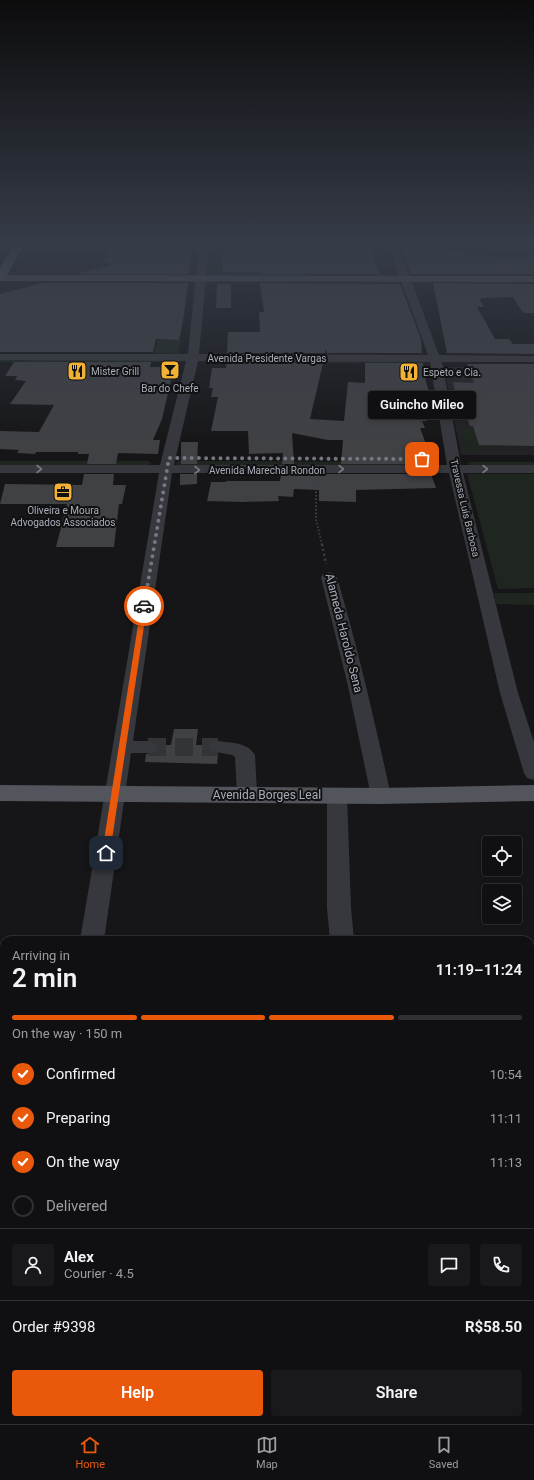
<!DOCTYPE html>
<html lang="en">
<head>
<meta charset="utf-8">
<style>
  body { margin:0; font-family:Roboto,sans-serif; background:#19191b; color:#f1f3f6; height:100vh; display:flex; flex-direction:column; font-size:15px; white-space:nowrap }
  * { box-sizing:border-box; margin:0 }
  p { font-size:13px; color:#9c9d9f }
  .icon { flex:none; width:22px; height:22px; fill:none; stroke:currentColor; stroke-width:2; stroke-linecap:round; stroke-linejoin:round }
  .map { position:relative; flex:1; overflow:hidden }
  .details { position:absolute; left:0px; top:936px; width:534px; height:488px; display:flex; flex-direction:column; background:#101012; border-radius:12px 12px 0 0; box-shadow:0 2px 6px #0003,0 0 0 1px #303032 }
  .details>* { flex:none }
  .tools { position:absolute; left:482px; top:836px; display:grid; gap:8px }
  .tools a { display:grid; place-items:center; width:40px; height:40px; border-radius:4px; background:#101012; box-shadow:0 2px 6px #0003,0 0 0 1px #303032; font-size:20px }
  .pin { position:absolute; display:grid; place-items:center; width:34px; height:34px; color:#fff; margin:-17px; border-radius:8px; box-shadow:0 2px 6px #0006 }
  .courier { position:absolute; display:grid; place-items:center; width:40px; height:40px; margin:-20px; border:3px solid #ea580c; border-radius:50%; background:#fff; color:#222; box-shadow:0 1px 5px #0007 }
  .bubble { position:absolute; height:28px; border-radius:4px; background:#101012; box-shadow:0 2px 6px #0003,0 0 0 1px #303032; font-size:13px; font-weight:600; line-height:28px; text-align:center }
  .overview em { font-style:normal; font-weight:600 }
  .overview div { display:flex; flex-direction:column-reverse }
  .overview { display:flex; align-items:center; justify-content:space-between; height:68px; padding:0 12px }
  h1 { font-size:26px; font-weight:600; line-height:30px }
  .bar { display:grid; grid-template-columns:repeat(4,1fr); gap:6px 4px; align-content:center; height:48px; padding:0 12px }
  .bar i { height:5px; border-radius:3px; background:#303032 }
  .bar .on { background:#ea580c }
  .bar p { grid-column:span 4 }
  .line { display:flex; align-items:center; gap:10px; padding:0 12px; border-top:1px solid #303032 }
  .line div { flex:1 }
  .round { display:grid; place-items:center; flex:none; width:42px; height:42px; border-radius:4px; background:#19191b }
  ol { padding:0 12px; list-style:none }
  li { display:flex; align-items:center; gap:12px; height:44px }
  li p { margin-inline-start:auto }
  li .icon { padding:4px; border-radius:50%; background:#ea580c; color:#fff; stroke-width:4 }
  li:last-child { color:#9c9d9f }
  li i { width:22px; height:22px; border:2px solid #303032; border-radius:50% }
  .primary-button { display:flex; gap:8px; margin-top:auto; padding:8px 12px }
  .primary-button a { flex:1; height:46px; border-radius:4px; background:#ea580c; color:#fff; font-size:16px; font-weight:600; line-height:46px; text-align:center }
  .primary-button a+a { background:#19191b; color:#f1f3f6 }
  .tab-bar { display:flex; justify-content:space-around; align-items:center; height:56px; border-top:1px solid #303032; background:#101012; font-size:11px; color:#9c9d9f }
  .tab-bar a { display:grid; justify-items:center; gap:2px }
  .tab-bar .on { color:#ea580c }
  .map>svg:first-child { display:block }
</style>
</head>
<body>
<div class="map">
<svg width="534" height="1424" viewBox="0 0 534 1424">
  <rect width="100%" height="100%" fill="#161618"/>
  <!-- built -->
  <path fill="#222225" d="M444,367H534V455H461Z"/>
  <!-- green -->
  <g fill="#1e261f">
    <path d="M38,245H111L110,248L36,249Z"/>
    <path d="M384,250L391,265L376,266L333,251Z"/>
    <path d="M211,254H223V271L302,270L304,277L209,276Z"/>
    <path d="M158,340H181L178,354L154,353Z"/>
    <path d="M0,359L179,360V362H0Z"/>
    <path d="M204,360L421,361L422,363H208L204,362Z"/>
    <path d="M461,428H483L489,447H480L482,453H468Z"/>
    <path d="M0,461H147L152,463L147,466H0Z"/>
    <path d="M179,461L438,462L439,467L179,466L176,463Z"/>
    <path d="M468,462H534V466H469Z"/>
    <path d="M467,474H534V588L498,589Z"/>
    <path d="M494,593H534V605L496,604Z"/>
  </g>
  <!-- building -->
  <g fill="#404145">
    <path d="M133,245H193L189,263V274H77L111,265V263H103L111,248H131Z"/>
    <path d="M223,245L294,248V245H368L380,274H258V272H223Z"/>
    <path d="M400,245H426L432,250H445L447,252H462L463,254L501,257H534V274H411Z"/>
    <path d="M42,283H188L183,321L179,340L156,339L153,352H0V294Z"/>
    <path d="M260,283L400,284L421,339L422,353H327L326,349L325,353H227L228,332H260L259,312H264Z"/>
    <path d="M433,283L534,284V313H523L513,297L481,298V299H479L484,307H477L495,339H509L513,344H534V354L447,353Z"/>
    <path d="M217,284H231V308H216Z"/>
    <path d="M14,362H151L150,367H174L162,419L153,440H160L158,454L118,453L116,464H87L89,454H78V452H36L35,454L17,453L19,450L0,449V431L39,432L54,405L10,404L26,381L15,380L17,376H5Z"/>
    <path d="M226,363H323L310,419L344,421L348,382L365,383V363H423L426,382L434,407H423V409H422L427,421H422L425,428H420L426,444L427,454H423L426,464H341L343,440H328L292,433L294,464H282L283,453L249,454L248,431H211L218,397H211L213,388H209L212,368H226Z"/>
    <path d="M467,364H534V446L479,445L473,426H470L463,407H458L453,382L474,383Z"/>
    <path d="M181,442H198L197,464H181Z"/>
    <path d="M84,474H114L113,485H126L122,504H119L114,547H56L67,504H0L5,484L82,485Z"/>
    <path d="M180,474H197V484L180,485Z"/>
    <path d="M281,474H431L436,488L356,490V502L319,501V490L294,489L293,497L278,496L279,501L241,502L207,501L211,482H226V481H280Z"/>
    <path d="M174,729H198L196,745H207V748L210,752L218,754L217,764L145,762L146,754L156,752L160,747L158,745H171Z"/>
  </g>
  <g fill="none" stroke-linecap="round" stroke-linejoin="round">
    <!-- minor-tunnel -->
    <path stroke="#333438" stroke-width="18" stroke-dasharray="18 9" stroke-linecap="butt" d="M148,747H218"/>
    <!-- path-far1 -->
    <path stroke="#3d3f44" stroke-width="2" stroke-dasharray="1.5 2" stroke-linecap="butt" d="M316,481V519L322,545"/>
    <!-- path -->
    <path stroke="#3d3f44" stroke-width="2.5" stroke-dasharray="2 3" stroke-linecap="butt" d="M322,544L326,564"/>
    <!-- minor -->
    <g fill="#37383d" fill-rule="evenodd">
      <path d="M199,245H209L199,354L428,355L388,245H398L439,355L534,356V362H442L461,465H534V473H463L518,693L534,742V780L527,778L524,773L500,693L449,473H172L133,741H148L155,743L158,747L155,751L148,753H131L104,940H80L159,473H0V465H160L186,361L0,360V354H188ZM198,361L430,362L447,465H174Z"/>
      <path d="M329,572L335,574L337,577C358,649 375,722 391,796L388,801L381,803L374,801L371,796L348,686L321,577L323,574Z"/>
      <path d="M218,741C232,743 247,742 255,755L257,795L254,800L247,802L240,800L237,795L235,757L232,755L211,751L208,747L211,743Z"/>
      <path d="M337,789L344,791L347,796L351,908L354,940H330L327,908V796L330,791Z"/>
      <rect x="530" y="1002" width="4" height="20"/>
      <path d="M4,1415V1420H36V1424H2Z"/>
      <rect x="373" y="1420" width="34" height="4"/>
    </g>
    <!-- major -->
    <g fill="#53555c" fill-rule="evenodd">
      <path d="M0,275L534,276V282L0,281Z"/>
      <path d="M0,785L381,788L534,785V801L381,804L0,801Z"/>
    </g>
    <!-- highway -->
    <path fill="#63666e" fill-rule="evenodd" d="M14,245H24L6,277L4,279L0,280V268Z"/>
  </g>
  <!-- one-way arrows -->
  <defs><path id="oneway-chevron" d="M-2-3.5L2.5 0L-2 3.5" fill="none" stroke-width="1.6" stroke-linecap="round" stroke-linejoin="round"/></defs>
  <g stroke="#757881">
    <use href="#oneway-chevron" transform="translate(39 469)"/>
    <use href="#oneway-chevron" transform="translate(341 469)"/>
    <use href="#oneway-chevron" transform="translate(485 469)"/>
    <use href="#oneway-chevron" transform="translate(197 470)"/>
  </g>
  <!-- sky -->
  <linearGradient id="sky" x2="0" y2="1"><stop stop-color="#0c0c0d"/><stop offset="0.55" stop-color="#363c48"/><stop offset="1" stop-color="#363c48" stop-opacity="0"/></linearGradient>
  <rect width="534" height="444" fill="url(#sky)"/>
  <!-- route -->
  <path fill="#ea580c" d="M144,604L147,606L110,853L106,855L102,853L141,606Z"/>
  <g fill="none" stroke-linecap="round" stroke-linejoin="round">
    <!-- done -->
    <path stroke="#757880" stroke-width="4" stroke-dasharray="0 7.2" d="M144,606L169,458L422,459"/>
  </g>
  <!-- icons -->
  <defs>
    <symbol id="bar-square" viewBox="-11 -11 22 22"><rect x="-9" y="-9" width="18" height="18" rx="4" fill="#f2b134" stroke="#111113"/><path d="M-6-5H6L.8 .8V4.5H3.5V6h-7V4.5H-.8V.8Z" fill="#111"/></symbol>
    <symbol id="restaurant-square" viewBox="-11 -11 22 22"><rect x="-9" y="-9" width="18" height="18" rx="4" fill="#f2b134" stroke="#111113"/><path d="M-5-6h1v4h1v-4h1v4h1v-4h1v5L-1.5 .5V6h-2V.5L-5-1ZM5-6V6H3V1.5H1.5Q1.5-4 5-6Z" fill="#111"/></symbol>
    <symbol id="office-square" viewBox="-11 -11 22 22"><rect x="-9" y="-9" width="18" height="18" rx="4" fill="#f2b134" stroke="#111113"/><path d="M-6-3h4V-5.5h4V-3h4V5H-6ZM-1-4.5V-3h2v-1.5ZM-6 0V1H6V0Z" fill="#111"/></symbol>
  </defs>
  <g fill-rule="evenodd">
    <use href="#bar-square" x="159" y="359" width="22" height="22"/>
    <use href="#restaurant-square" x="66" y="360" width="22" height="22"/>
    <use href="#restaurant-square" x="398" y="361" width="22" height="22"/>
    <use href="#office-square" x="52" y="481" width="22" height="22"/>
  </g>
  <g text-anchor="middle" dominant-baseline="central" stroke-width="4" stroke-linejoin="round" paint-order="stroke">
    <!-- far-street labels -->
    <g font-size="10" fill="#a8adb8" stroke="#111113">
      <text x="267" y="358">Avenida Presidente Vargas</text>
      <text x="267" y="470">Avenida Marechal Rondon</text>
      <text transform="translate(465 508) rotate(77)">Travessa Luís Barbosa</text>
    </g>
    <!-- far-poi labels -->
    <g font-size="10" fill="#a8adb8" stroke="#111113" text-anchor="start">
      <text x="91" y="371">Mister Grill</text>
      <text x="423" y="372">Espeto e Cia.</text>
      <text x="170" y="388" text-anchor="middle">Bar do Chefe</text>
      <text x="63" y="510" text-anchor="middle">Oliveira e Moura<tspan x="63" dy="12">Advogados Associados</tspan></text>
    </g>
    <!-- street labels -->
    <g font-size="12" fill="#a8adb8" stroke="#111113">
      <text transform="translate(344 633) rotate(76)">Alameda Haroldo Sena</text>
      <text x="267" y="795">Avenida Borges Leal</text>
    </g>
  </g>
</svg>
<div class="tools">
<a><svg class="icon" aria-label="locate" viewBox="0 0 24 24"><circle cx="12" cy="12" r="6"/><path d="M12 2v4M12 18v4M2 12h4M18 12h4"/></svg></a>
<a><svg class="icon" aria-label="layers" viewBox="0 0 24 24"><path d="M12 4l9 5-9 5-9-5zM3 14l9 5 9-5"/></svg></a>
</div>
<div class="pin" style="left:422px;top:459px;background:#ea580c"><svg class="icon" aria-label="bag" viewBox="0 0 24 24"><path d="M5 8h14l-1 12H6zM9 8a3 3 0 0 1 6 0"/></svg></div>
<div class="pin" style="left:106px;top:853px;background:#1f2937"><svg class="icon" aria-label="home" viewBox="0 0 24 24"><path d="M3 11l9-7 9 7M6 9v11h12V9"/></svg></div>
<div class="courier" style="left:144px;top:606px"><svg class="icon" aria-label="car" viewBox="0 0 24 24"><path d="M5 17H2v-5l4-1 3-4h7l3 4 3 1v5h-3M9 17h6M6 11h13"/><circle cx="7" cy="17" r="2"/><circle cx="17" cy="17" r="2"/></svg></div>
<div class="bubble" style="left:368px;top:391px;width:108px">Guincho Mileo</div>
<section class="details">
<div class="overview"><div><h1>2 min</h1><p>Arriving in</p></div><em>11:19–11:24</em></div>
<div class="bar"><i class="on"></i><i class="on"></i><i class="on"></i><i></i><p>On the way · 150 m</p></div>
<ol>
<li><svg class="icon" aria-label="check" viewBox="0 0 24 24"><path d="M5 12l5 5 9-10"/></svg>Confirmed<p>10:54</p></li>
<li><svg class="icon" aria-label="check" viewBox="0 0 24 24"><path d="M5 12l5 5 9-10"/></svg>Preparing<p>11:11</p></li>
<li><svg class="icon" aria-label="check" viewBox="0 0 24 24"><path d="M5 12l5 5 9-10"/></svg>On the way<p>11:13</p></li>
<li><i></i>Delivered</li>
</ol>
<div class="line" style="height:72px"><a class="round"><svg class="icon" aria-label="person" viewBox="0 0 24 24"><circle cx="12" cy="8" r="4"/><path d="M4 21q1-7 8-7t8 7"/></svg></a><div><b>Alex</b><p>Courier · 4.5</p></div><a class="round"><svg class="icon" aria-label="chat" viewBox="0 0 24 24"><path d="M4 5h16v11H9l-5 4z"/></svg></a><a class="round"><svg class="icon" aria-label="phone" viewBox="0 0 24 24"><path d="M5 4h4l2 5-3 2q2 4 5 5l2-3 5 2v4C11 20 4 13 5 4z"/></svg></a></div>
<div class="line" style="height:52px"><div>Order #9398</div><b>R$58.50</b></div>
<div class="primary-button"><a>Help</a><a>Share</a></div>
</section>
</div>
<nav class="tab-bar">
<a class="on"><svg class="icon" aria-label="home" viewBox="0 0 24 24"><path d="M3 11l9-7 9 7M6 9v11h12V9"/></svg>Home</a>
<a><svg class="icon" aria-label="map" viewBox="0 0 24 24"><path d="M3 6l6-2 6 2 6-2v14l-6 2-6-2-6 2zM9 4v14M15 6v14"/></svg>Map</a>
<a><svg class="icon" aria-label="saved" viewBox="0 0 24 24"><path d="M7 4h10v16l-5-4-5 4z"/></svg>Saved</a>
</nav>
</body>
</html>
